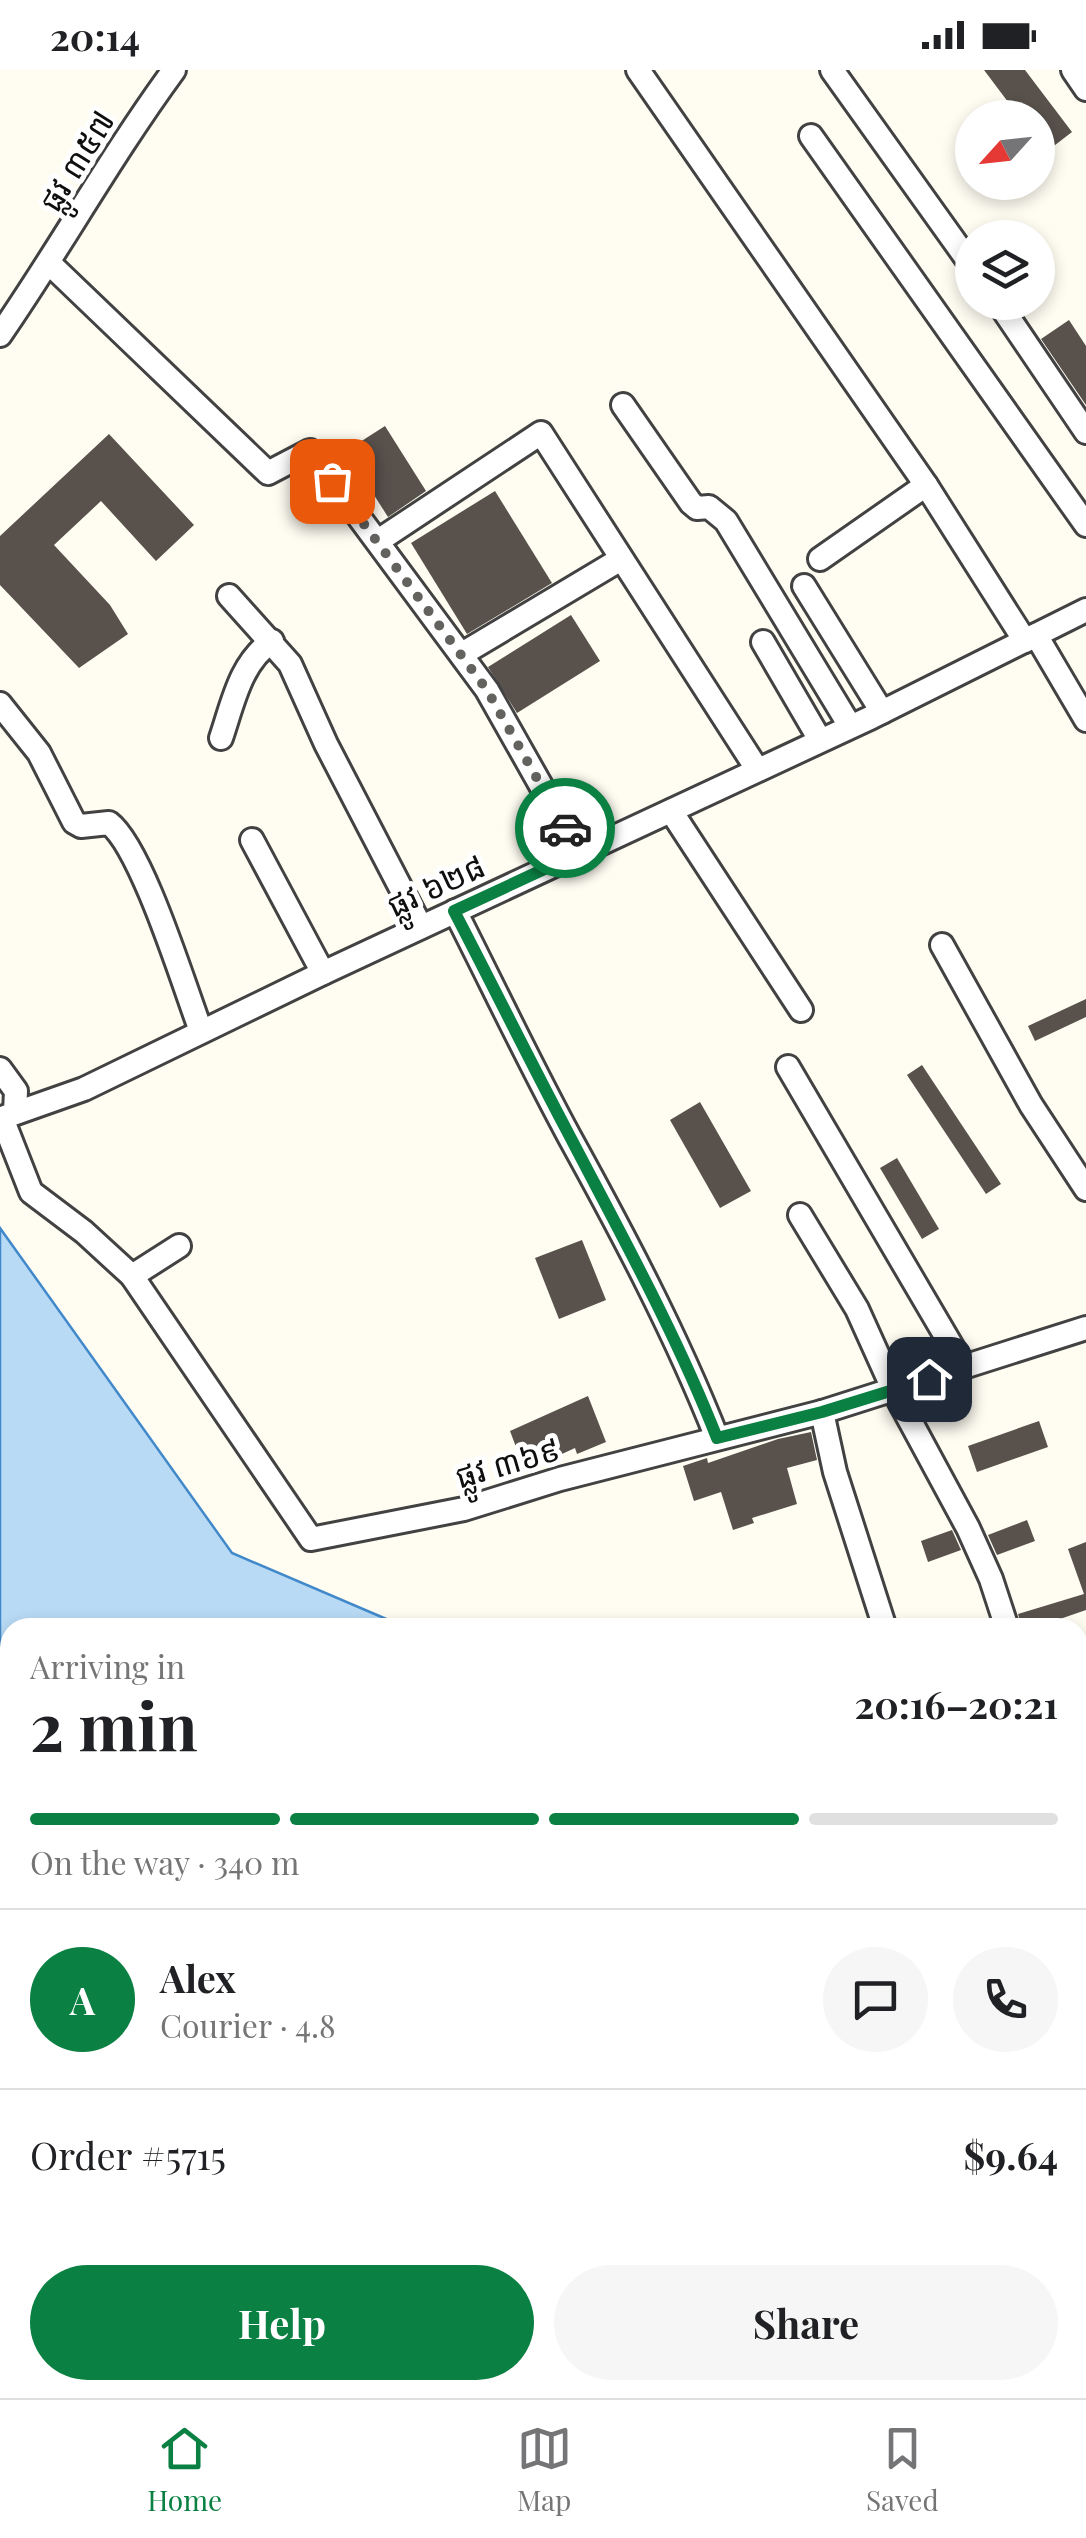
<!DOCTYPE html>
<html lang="en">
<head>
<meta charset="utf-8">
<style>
  body { margin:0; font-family:"Playfair Display","Noto Sans Khmer",serif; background:#f6f6f6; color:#202124; height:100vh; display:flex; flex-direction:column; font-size:38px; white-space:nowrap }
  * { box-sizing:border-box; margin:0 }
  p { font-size:32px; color:#757577 }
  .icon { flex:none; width:55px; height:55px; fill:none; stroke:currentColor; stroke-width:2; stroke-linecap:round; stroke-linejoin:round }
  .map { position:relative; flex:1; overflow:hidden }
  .details { position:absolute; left:0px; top:1548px; width:1088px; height:782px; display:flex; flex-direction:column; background:#fff; border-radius:30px 30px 0 0; box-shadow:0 5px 15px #0003 }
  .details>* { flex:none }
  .needle { width:65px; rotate:243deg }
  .fabs { position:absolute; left:955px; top:30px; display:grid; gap:20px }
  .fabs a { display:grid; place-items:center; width:100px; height:100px; border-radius:50%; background:#fff; box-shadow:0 5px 15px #0003; font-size:50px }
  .pin { position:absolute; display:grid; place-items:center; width:85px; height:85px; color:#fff; margin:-42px; border-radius:20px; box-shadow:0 5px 15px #0006 }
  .courier { position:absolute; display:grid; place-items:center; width:100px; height:100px; margin:-50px; border:8px solid #0b8043; border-radius:50%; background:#fff; color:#222; box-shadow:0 2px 12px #0007 }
  .overview em { font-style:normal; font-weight:700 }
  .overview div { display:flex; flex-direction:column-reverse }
  .overview { display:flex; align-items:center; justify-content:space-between; height:170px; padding:0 30px }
  h1 { font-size:65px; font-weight:700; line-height:75px }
  .bar { display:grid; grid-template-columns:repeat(4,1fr); gap:15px 10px; align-content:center; height:120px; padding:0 30px }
  .bar i { height:12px; border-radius:8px; background:#e0e0e0 }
  .bar .selected { background:#0b8043 }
  .bar p { grid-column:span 4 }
  .line { display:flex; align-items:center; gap:25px; padding:0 30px; border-top:2px solid #e0e0e0 }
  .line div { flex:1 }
  .round { display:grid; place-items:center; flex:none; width:105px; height:105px; border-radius:52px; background:#f6f6f6 }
  .action { display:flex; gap:20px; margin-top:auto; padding:20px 30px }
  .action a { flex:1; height:115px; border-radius:60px; background:#0b8043; color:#fff; font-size:40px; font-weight:700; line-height:115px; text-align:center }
  .action a+a { background:#f6f6f6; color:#202124 }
  .status { display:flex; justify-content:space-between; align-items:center; height:70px; padding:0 50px; background:#fff; direction:ltr }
  .status svg { height:28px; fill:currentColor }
  .tabs { display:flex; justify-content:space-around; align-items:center; height:140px; border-top:2px solid #e0e0e0; background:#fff; font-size:28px; color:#757577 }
  .tabs a { display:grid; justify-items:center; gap:5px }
  .tabs .selected { color:#0b8043 }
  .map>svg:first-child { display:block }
</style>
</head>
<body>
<div class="status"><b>20:14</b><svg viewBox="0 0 49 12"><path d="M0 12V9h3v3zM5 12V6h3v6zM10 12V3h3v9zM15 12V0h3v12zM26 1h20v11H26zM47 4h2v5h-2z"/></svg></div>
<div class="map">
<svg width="1086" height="2328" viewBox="0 0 1086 2328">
  <rect width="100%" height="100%" fill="#fffdf2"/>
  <!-- green -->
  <g fill="#d0e9bc">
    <path d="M10,2171V2258L0,2259V2175Z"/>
    <path d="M106,2320H287L304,2328H107Z"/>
    <path d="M417,2320H663L684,2328H438Z"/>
  </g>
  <!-- water -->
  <g fill="#b8daf5" stroke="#4189ca" stroke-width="2.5">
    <path d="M0,1158L232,1483L405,1557L10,1558V2171L0,2175Z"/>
    <path d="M1078,1803H1086V2328H684L663,2320H1078Z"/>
  </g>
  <!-- building -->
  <g fill="#58514c">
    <path d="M984,0H1025L1072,62L1046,82L1038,70V48H1020Z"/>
    <path d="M1069,250L1086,276V335L1041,269Z"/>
    <path d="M385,356L426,421L388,447L346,381Z"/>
    <path d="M109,364L194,455L156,491L101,431L54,475L110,535L128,564L79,598L0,515V466Z"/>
    <path d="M495,421L552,513L467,564L411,473Z"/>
    <path d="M571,545L600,591L517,643L488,597Z"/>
    <path d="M1086,929V947L1035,971L1028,956Z"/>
    <path d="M922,995L1001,1114L986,1124L907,1005Z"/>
    <path d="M700,1032L751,1121L720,1138L670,1050Z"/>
    <path d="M897,1088L939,1159L922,1169L880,1098Z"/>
    <path d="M582,1170L606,1230L559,1249L535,1188Z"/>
    <path d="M588,1326L606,1372L577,1384L575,1378L525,1401L510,1361Z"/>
    <path d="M1039,1351L1048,1377L977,1402L968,1376Z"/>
    <path d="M811,1362L817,1390L787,1398L797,1434L752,1448L754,1453L733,1460L721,1422L694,1431L683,1396L707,1388L708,1393L778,1369Z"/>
    <path d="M1027,1450L1035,1471L997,1485L988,1465Z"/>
    <path d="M952,1460L961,1480L928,1492L921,1471Z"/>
    <path d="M1086,1472V1540L1034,1558H1022L1018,1544L1084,1524L1068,1479Z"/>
  </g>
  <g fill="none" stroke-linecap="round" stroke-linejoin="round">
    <defs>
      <g id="pedestrian">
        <path d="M0,2259L10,2258"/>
        <path d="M417,2320L438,2328"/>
      </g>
      <g id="minor">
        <path d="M638,0L926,415L1025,571"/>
        <path d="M832,0L972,196"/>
        <path d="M1073,0L1086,19"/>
        <path d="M811,66L1086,455"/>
        <path d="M49,193L268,403L310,381L487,620L579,783"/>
        <path d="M998,232L1086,362"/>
        <path d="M0,265C60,178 111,86 174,0"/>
        <path d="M623,335L691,433L697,438L709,437L726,451L850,656"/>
        <path d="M378,471L541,363L757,699"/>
        <path d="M820,489L926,415"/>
        <path d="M804,516L882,642"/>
        <path d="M229,526L290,594L326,674L421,857"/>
        <path d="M1086,540L872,647L323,903L84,1019L2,1048L31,1122L84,1162L132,1206L311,1469L464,1439L560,1409L822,1342L1086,1258"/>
        <path d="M1036,565L1086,650"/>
        <path d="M763,572L820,670"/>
        <path d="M462,584L621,489"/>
        <path d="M0,634L39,683L74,752L81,756L109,753C142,778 184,916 201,961"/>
        <path d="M221,668C233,633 240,593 272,571"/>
        <path d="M671,741L801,940"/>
        <path d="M252,770L323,903"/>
        <path d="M455,841C493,916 529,992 569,1066C623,1164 676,1264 717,1368"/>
        <path d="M942,875L1031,1035L1086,1119"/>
        <path d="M788,997L964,1297"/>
        <path d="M0,999L16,1021L15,1042"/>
        <path d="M800,1145L857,1239L894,1321L968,1458L991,1509L1007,1558"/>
        <path d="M132,1206L179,1176"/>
        <path d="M822,1342L835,1402L883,1552"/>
      </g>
    </defs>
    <!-- pedestrian casing -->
    <use href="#pedestrian" stroke="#424242" stroke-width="22"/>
    <!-- minor casing -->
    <use href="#minor" stroke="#424242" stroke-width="28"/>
    <!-- pedestrian -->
    <use href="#pedestrian" stroke="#fff" stroke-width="18"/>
    <!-- minor -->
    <use href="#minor" stroke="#fff" stroke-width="22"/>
  </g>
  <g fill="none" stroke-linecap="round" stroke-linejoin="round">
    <!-- done -->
    <path stroke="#63625e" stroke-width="10" stroke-dasharray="0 18" d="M332,411L487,620L565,758"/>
    <!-- route -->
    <path stroke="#0b8043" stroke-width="12" d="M565,758L579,783L454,841C492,914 528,987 566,1059C619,1161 675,1261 717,1368L822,1342L929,1309"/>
  </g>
  <g text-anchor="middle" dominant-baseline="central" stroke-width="10" stroke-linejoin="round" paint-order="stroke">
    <!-- street labels -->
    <g font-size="32" fill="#0f0f0f" stroke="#fff">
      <text transform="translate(75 90) rotate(-58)">ផ្លូវ ៣៥៧</text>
      <text transform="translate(435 814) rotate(-25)">ផ្លូវ ៦២៨</text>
      <text transform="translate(507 1391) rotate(-16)">ផ្លូវ ៣៦៩</text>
    </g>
  </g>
</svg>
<div class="fabs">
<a><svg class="needle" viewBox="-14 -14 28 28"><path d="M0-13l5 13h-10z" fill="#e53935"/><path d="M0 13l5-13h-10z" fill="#757577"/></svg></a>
<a><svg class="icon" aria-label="layers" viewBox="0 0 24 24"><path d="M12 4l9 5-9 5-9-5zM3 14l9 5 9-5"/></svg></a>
</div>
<div class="pin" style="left:332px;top:411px;background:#ea580c"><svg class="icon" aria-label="bag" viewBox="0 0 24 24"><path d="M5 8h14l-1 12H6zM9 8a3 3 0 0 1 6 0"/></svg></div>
<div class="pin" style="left:929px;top:1309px;background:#1f2937"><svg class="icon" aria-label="home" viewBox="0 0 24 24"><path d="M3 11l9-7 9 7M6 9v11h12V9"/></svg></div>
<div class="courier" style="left:565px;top:758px"><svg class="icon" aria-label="car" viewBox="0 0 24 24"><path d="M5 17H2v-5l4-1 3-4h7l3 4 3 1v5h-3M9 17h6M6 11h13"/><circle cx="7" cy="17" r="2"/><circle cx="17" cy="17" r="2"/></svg></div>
<section class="details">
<div class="overview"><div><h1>2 min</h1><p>Arriving in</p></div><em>20:16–20:21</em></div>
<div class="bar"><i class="selected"></i><i class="selected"></i><i class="selected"></i><i></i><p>On the way · 340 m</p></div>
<div class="line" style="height:180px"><b class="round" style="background:#0b8043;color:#fff">A</b><div><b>Alex</b><p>Courier · 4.8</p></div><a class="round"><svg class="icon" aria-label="chat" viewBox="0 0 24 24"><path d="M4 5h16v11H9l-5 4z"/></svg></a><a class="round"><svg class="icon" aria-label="phone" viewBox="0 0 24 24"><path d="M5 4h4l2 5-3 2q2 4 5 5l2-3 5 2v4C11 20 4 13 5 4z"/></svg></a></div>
<div class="line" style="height:130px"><div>Order #5715</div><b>$9.64</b></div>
<div class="action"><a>Help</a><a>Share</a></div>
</section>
</div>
<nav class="tabs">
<a class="selected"><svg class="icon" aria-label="home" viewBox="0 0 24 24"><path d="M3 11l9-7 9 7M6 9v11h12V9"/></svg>Home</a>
<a><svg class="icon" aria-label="map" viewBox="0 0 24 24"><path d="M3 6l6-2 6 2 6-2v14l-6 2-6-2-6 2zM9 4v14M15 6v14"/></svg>Map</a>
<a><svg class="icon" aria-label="saved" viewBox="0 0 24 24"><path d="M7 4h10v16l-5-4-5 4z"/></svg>Saved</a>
</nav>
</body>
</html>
